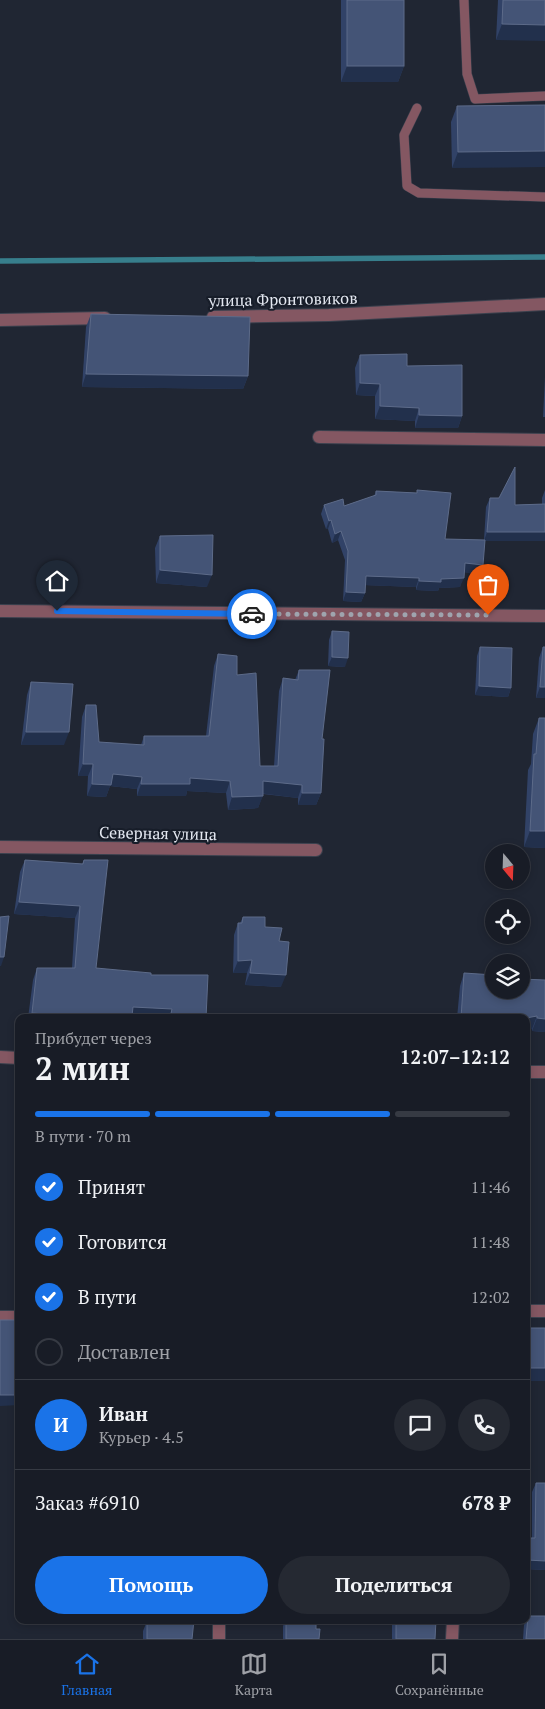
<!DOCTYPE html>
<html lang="ru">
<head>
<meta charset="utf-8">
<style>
  body { margin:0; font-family:"PT Serif",serif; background:#252932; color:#f1f3f6; height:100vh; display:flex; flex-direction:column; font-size:19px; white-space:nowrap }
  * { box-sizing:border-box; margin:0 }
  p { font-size:16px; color:#9fa1a7 }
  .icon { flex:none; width:28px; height:28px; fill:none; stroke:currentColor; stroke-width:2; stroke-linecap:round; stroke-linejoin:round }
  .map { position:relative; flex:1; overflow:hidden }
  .panel { position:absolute; left:15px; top:1014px; width:515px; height:610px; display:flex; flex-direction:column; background:#181c26; border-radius:10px; box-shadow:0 2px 8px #0003,0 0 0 1px #363a43 }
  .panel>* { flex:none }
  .needle { width:32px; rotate:161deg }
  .tools { position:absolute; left:485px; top:844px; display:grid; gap:10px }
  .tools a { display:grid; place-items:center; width:45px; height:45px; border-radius:50%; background:#181c26; box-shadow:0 2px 8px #0003,0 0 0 1px #363a43; font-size:25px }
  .pin { position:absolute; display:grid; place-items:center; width:42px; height:42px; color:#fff; margin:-51px -21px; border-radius:50% 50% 50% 0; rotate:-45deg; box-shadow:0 0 5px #0007 }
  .pin .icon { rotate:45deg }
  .courier { position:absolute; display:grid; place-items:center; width:50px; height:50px; margin:-25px; border:4px solid #1a73e8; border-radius:50%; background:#fff; color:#222; box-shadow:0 1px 6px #0007 }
  .overview em { font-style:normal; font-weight:700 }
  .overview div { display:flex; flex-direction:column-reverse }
  .overview { display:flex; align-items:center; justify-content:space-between; height:85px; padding:0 20px }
  h1 { font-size:32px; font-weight:700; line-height:38px }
  .bar { display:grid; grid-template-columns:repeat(4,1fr); gap:8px 5px; align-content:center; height:60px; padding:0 20px }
  .bar i { height:6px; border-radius:4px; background:#363a43 }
  .bar .on { background:#1a73e8 }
  .bar p { grid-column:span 4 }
  .line { display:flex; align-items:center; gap:12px; padding:0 20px; border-top:1px solid #363a43 }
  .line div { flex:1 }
  .round { display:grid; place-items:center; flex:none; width:52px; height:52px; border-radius:26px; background:#252932 }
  ol { padding:0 20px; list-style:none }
  li { display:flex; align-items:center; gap:15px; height:55px }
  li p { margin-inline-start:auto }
  li .icon { padding:5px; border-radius:50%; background:#1a73e8; color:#fff; stroke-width:4 }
  li:last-child { color:#9fa1a7 }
  li i { width:28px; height:28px; border:2px solid #363a43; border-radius:50% }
  .cta { display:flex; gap:10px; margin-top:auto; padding:10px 20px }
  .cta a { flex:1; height:58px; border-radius:30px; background:#1a73e8; color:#fff; font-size:20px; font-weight:700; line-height:58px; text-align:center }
  .cta a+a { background:#252932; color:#f1f3f6 }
  .dock { display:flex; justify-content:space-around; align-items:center; height:70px; border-top:1px solid #363a43; background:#181c26; font-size:14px; color:#9fa1a7 }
  .dock a { display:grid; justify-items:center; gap:2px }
  .dock .on { color:#1a73e8 }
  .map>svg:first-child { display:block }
</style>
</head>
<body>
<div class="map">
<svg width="545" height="1639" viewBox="0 0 545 1639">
  <rect width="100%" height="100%" fill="#202633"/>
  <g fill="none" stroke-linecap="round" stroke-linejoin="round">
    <!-- stream -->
    <path stroke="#377e8c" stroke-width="5.5" d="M0,261L545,257"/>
    <defs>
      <g id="service">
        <path d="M464,0L467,74L475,99L545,96"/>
        <path d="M417,108L404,135L407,186L419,193L545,197"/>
      </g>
      <g id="minor">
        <path d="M213,317L329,315L545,304"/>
        <path d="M0,320L105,318"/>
        <path d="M319,437L545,440"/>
        <path d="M0,611L545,616"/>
        <path d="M0,847L316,850"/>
        <path d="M0,1057L19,1058"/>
        <path d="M526,1072H545"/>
        <path d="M219,1620V1639"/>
        <path d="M452,1639L453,1620"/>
      </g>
      <g id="tertiary">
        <path d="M526,1311H545"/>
        <path d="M0,1317H19"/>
      </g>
    </defs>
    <!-- service casing -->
    <use href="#service" stroke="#3b414e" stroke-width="10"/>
    <!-- minor casing -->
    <use href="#minor" stroke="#3b414e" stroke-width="14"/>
    <!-- tertiary casing -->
    <use href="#tertiary" stroke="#3b414e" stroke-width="14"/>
    <!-- service -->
    <use href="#service" stroke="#845762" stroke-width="9"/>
    <!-- minor -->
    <use href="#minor" stroke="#845762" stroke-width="12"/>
    <!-- tertiary -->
    <use href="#tertiary" stroke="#845762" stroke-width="12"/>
  </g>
  <!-- wall -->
  <g fill="#314267">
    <path d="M341,0H404V66L398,82H341Z"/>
    <path d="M498,0H545L496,40Z"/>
    <path d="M545,105L452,168L451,122L457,106Z"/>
    <path d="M91,314L248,376L243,389L82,387L86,327Z"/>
    <path d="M360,355L407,366L462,416L458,428H415V421L375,419V396L356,395L355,368Z"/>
    <path d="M545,377V417H543Z"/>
    <path d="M417,490L445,539L484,540L486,507L490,498L515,505L542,504V498L545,490V541H485L480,574L464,572L460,587L439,588L438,591L416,590V587L365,585V593L361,602L343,601L345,560L338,540L332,543L328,529H326L321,514L324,505L344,506L374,496L376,491L417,493Z"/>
    <path d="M160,536L207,587L156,583L155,548Z"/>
    <path d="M332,631L345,667L328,666L329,640Z"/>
    <path d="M480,647L511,688L508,697L475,695L477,656Z"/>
    <path d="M543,647H545V698H536L539,658Z"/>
    <path d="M218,654L237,675L260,766H274L279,691L283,678L295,680L299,670L322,739L321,793L316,805H298V798L263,794L258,808L228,810L226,793L187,791L186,796H137V789L110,786L106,797L87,796L88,776H78L82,717L86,705L99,742L141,745L144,736H206L214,666Z"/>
    <path d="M31,682L64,745H21L27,695Z"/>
    <path d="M539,718L545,848L524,847L528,770L531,764L533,734Z"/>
    <path d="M25,860L82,864L84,860L96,968L151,975L206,1018H28L33,980L37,968H72L75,918L14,914L20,872Z"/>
    <path d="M243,917L265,927L279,941L281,987L245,985L247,973H233L234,935L238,923H240Z"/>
    <path d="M464,973L521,990L545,1032L532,1031V1029L526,1030V1018H457L460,986Z"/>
    <path d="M536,1483L545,1570L526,1569L527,1546L530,1538H532V1492Z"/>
    <path d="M528,1616L545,1639H523L524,1625Z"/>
    <path d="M154,1620H194L192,1639H143V1631L147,1621H154Z"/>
    <path d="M256,1620H316V1629L319,1639H283V1626L285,1621L256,1622Z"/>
    <path d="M392,1620H443L441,1624H436L435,1639H392Z"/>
  </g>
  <!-- shaded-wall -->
  <g fill="#22304c">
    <path d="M502,24L545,25V41L496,40Z"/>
    <path d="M347,66H404L398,82H341Z"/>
    <path d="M545,151V167L452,168L458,152Z"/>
    <path d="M86,374L248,376L243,389L82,387Z"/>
    <path d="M360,383L380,384L375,396L356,395Z"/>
    <path d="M380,406L419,408L415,421L375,419Z"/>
    <path d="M419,415L462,416L458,428H415Z"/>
    <path d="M331,520L328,529H326L329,521Z"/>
    <path d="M341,531L338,540L332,543L335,534Z"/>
    <path d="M487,532H545V541H484Z"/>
    <path d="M465,563L483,565L480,574L462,572Z"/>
    <path d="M160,570L212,575L207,587L156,583Z"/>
    <path d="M366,576L419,578L416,587L362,585Z"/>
    <path d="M464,578L460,587L439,588L438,591L416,590L419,581L441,579Z"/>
    <path d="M346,592L365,593L361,602L343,601Z"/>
    <path d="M332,657L348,658L345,667L328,666Z"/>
    <path d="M479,686L511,688L508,697L475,695Z"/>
    <path d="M540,687H545V698H536Z"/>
    <path d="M26,732H69L64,745H21Z"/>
    <path d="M83,764H93L88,776H78Z"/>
    <path d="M113,774L142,777L137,789L110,786L106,797L87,796L92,784Z"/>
    <path d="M190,778L230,781L226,793L187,791L186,796H137L141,784Z"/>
    <path d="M263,781L302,785L298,798L259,793Z"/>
    <path d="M302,793H321L316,805H298Z"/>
    <path d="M263,796L258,808L228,810L232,797Z"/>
    <path d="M530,831H545V848L524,847Z"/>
    <path d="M19,902L80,906L75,918L14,914Z"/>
    <path d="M0,957H4L1,966H0Z"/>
    <path d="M252,960L247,973H233L238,961Z"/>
    <path d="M250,973L286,975L281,987L245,985Z"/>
    <path d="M133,1007L172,1009L169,1018H60L61,1016Z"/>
    <path d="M32,1013L45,1014L44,1018H30Z"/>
    <path d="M537,1016L532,1029L526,1030V1018Z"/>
    <path d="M537,1018L545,1019V1032L532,1031Z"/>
    <rect x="526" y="1368" width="19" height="13"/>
    <path d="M0,1395H19V1405L0,1406Z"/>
    <path d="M527,1560L545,1561V1570L526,1569Z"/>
    <path d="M257,1620H285V1621L256,1622Z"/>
    <path d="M435,1620H443L441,1624H433Z"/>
  </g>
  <!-- building -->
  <g fill="#445476" stroke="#5d6b89">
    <rect x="347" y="0" width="57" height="66"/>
    <path d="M503,0H545V25L502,24Z"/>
    <path d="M545,105V151L458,152L457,106Z"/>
    <path d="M91,314L250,317L248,376L86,374Z"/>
    <path d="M407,354V366L462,365V416L419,415V408L380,406V384L360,383V355Z"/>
    <path d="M515,467V505L545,504V532H487L490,498H499Z"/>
    <path d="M417,490L451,493L445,539L485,540L483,565L465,563L464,578L441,579V582L419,581V578L366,576L365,593L346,592L348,551L341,531L335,534L331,520L329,521L324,505L343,499L344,506L376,495V491L417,493Z"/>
    <path d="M213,535L212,575L160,570V536Z"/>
    <path d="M332,631L349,632L348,658L332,657Z"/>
    <path d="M480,647L512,648L511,688L479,686Z"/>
    <path d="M543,647H545V687H540Z"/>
    <path d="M218,654L237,656V675L256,673L260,766H278L283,678L298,680L299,670H330L322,739H324L321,793H302V785L263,781V796L232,797L230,781L190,778V784H141L142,777L113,774L111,785L92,784L93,764H83L86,705H96L99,742L144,745V736H209Z"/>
    <path d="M31,682L73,684L69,732H26Z"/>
    <path d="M539,718H545V831H530L534,754H536Z"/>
    <path d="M25,860L83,864L84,860H108L96,968L151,973V975H208L206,1018H170L172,1009L133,1007L132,1016L79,1014L78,1017L61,1016V1018H45V1014L32,1013L37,968H75L80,906L19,902Z"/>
    <path d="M9,916L4,957H0V917Z"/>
    <path d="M243,917H265V927L282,928L279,941L289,942L286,975L250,973L252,960L238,961V923H242Z"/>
    <path d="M464,973L494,975V990H521V979L545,980V1019L537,1018V1016L526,1018H461Z"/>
    <rect x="0" y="1320" width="19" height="75"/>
    <rect x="526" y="1328" width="19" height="40"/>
    <path d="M536,1483H545V1561L527,1560L530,1538H535Z"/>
    <path d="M528,1616H545V1639H526Z"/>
    <path d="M158,1620H194L192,1639H147V1621Z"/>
    <path d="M286,1620H316V1629H320L319,1639H286Z"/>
    <path d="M396,1620H436L435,1639H396Z"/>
  </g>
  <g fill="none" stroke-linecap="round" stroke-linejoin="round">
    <!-- done -->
    <path stroke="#9fa4ae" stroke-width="5" stroke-dasharray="0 9" d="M252,614L488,615"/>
    <!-- route -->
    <path stroke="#1a73e8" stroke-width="6" d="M57,611L252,614"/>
  </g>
  <g text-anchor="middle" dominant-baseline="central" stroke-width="4.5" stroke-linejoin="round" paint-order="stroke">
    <!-- street labels -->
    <g font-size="16" fill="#e4e8f1" stroke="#171d29">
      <text transform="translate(283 299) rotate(-1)">улица Фронтовиков</text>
      <text transform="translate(158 833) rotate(1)">Северная улица</text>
    </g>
  </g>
</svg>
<div class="tools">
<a><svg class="needle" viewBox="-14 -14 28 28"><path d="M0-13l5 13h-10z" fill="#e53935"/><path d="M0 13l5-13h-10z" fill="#9fa1a7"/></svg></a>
<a><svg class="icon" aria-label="locate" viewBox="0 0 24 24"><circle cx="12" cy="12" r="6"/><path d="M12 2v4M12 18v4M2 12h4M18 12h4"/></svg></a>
<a><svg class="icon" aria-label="layers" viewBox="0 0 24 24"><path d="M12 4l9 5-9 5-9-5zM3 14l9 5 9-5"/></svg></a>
</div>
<div class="pin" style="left:488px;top:615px;background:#ea580c"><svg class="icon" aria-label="bag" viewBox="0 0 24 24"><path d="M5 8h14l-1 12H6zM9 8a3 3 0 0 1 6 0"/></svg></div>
<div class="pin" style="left:57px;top:611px;background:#1f2937"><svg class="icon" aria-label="home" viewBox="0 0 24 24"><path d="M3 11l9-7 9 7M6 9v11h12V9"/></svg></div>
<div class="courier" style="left:252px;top:614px"><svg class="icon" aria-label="car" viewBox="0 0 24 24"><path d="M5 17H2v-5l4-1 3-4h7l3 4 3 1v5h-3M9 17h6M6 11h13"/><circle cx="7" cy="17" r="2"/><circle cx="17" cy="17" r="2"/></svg></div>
<section class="panel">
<div class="overview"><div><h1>2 мин</h1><p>Прибудет через</p></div><em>12:07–12:12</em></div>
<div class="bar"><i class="on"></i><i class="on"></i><i class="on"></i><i></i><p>В пути · 70 m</p></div>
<ol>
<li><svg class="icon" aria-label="check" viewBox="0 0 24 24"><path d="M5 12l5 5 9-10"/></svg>Принят<p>11:46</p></li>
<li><svg class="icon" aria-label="check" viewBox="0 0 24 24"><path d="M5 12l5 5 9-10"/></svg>Готовится<p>11:48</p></li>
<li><svg class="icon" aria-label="check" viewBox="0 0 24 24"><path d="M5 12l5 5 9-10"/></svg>В пути<p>12:02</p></li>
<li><i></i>Доставлен</li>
</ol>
<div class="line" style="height:90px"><b class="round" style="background:#1a73e8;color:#fff">И</b><div><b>Иван</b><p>Курьер · 4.5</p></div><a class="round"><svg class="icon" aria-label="chat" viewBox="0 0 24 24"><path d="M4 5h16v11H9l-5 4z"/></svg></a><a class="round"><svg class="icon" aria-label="phone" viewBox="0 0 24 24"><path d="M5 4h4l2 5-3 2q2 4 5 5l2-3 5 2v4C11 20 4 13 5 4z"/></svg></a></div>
<div class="line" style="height:65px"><div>Заказ #6910</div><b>678 ₽</b></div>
<div class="cta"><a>Помощь</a><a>Поделиться</a></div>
</section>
</div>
<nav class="dock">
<a class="on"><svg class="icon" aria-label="home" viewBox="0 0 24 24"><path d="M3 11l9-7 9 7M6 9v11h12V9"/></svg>Главная</a>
<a><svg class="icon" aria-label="map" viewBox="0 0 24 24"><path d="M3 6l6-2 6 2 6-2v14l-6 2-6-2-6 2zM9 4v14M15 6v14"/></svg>Карта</a>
<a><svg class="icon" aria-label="saved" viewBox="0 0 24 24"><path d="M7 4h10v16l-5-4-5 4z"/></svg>Сохранённые</a>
</nav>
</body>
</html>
